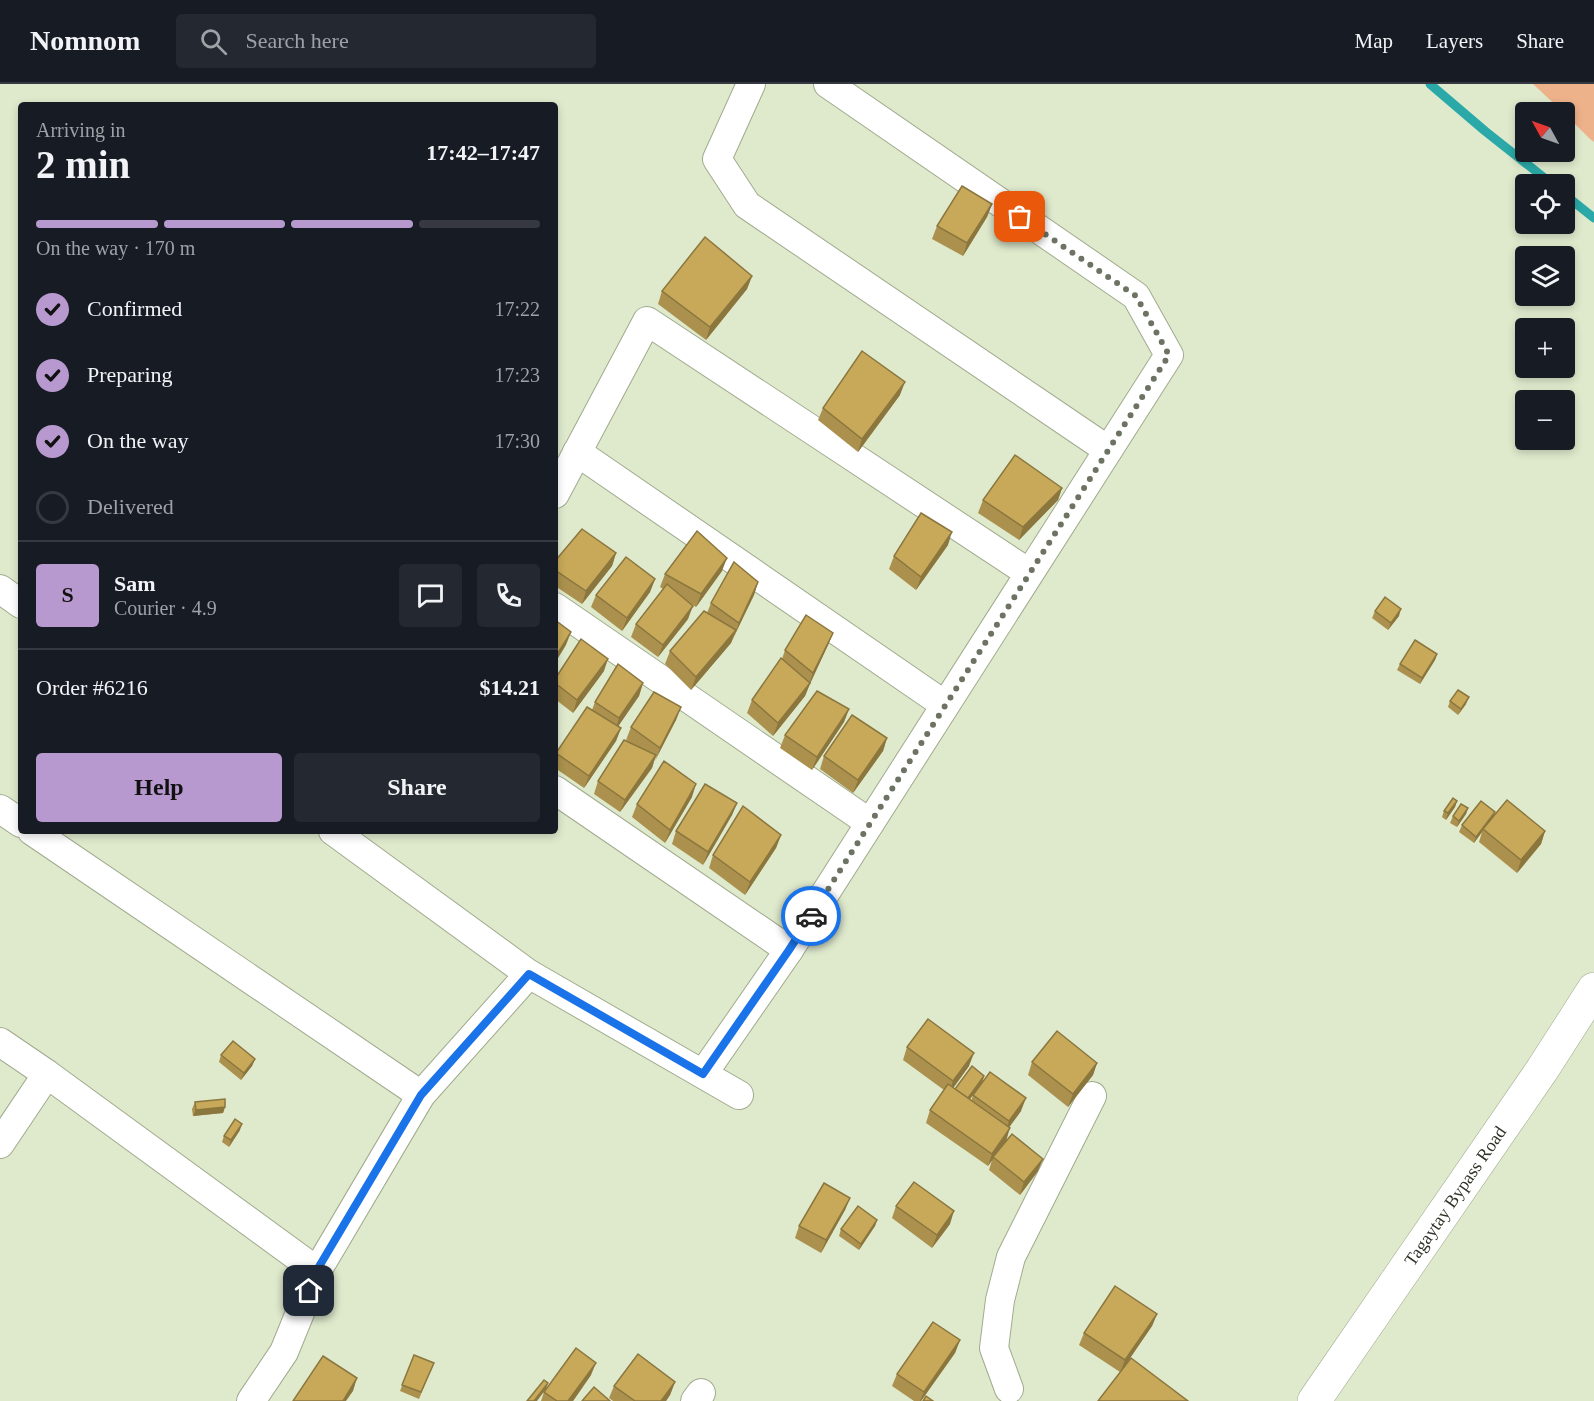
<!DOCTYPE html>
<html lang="en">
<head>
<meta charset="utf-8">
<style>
  body { margin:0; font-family:Georgia,serif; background:#242831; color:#f1f3f6; height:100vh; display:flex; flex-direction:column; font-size:22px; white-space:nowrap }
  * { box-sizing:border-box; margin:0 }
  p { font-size:20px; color:#9ea1a6 }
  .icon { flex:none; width:33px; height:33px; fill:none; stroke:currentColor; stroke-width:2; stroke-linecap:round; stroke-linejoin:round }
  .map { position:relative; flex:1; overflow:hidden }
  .side { position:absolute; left:18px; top:18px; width:540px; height:732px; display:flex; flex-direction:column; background:#171b24; border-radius:6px; box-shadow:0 3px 9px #0003 }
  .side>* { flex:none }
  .needle { width:39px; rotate:310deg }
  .fabs { position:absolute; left:1515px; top:18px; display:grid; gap:12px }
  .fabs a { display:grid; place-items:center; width:60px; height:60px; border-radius:6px; background:#171b24; box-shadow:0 3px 9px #0003; font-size:30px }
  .pin { position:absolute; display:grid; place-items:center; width:51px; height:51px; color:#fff; margin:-26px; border-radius:12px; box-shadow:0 3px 9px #0006 }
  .courier { position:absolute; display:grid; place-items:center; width:60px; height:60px; margin:-30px; border:4px solid #1a73e8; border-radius:50%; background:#fff; color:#222; box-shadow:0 2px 8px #0007 }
  .headline em { font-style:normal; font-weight:600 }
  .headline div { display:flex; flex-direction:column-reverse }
  .headline { display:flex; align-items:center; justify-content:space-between; height:102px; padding:0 18px }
  h1 { font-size:39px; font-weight:600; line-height:45px }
  .bar { display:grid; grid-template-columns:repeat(4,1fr); gap:9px 6px; align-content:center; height:72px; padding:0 18px }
  .bar i { height:8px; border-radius:4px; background:#363941 }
  .bar .current { background:#b899cf }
  .bar p { grid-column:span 4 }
  .line { display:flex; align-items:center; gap:15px; padding:0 18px; border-top:2px solid #363941 }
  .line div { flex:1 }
  .round { display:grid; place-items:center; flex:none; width:63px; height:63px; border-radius:6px; background:#242831 }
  ol { padding:0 18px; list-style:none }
  li { display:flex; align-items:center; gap:18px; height:66px }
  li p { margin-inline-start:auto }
  li .icon { padding:6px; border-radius:50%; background:#b899cf; color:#111; stroke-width:4 }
  li:last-child { color:#9ea1a6 }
  li i { width:33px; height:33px; border:3px solid #363941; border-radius:50% }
  .primary-button { display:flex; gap:12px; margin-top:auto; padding:12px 18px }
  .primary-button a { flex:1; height:69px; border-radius:6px; background:#b899cf; color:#111; font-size:24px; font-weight:600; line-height:69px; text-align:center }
  .primary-button a+a { background:#242831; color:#f1f3f6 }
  header { display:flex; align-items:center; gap:36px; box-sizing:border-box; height:84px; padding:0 30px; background:#171b24; border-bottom:2px solid #363941 }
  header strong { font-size:28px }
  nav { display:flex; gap:33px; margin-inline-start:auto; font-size:21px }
  .search { width:420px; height:54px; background:#242831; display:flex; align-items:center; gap:15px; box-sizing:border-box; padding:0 21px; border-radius:6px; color:#9ea1a6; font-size:22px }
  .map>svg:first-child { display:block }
</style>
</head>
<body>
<header>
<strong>Nomnom</strong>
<div class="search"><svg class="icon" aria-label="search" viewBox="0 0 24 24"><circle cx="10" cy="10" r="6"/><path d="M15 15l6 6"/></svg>Search here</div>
<nav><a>Map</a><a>Layers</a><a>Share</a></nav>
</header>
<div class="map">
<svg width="1594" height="1317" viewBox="0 0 1594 1317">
  <rect width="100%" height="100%" fill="#dfeacd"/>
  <!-- green -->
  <path fill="#eeb28b" d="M1533,0H1594V58L1590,55L1565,30L1564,28H1563Z"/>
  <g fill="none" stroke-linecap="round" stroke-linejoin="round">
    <!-- stream -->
    <g stroke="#2aa9a8" stroke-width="9">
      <path d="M1430,0L1485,47L1552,100"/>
      <path d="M1564,110L1594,134"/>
    </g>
    <defs>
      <g id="street">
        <path d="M751,0L717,75L747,121L1108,366"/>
        <path d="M577,368L945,621"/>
        <path d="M555,410L647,237L1029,489"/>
        <path d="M0,505L21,520"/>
        <path d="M555,523L870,739"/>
        <path d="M555,706L789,866"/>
        <path d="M0,725L21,739"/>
        <path d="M32,747L421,1011"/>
        <path d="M333,747L529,890L739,1011"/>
        <path d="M0,958L47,990L317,1187"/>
        <path d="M703,990L789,866L1169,271L1136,212L828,0"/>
        <path d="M0,1060L47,990"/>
        <path d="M1009,1305L994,1264L1000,1216L1011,1173L1092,1012"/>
        <path d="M251,1317L284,1268L317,1187L421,1011L529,890"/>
        <path d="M695,1317L701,1309"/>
      </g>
      <g id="primary">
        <path id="s1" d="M1314,1317L1542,986L1594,905"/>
      </g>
    </defs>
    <!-- street casing -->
    <use href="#street" stroke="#a0aa8e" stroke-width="30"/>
    <!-- primary casing -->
    <use href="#primary" stroke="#a0aa8e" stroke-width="34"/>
    <!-- street -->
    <use href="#street" stroke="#fff" stroke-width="28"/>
    <!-- primary -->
    <use href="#primary" stroke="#fff" stroke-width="33"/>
  </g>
  <!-- wall -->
  <g fill="#ab914d">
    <path d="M992,120L987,133L963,172L932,155L937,142Z"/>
    <path d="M752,192L747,205L706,256L658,220L662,207Z"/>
    <path d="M900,311L858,368L818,336L823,324Z"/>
    <path d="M1062,404L1058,416L1019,456L978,429L983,416Z"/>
    <path d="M948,461L916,506L889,485L894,472Z"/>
    <path d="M616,469L612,482L582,520L555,502V477Z"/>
    <path d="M722,487L696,523L691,520L688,535L658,573L631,553L636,540L663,505L660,503L665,490Z"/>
    <path d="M655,495L650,508L622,547L591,523L596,511Z"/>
    <path d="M758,498L754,511L731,559L691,606L665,580L670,567L707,529L711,519Z"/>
    <path d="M1375,527L1399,532L1388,546L1372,534Z"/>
    <path d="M833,549L828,561L810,599L805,612L773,652L747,629L752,616L782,575L785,566Z"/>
    <path d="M1437,570L1435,576L1420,600L1397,586L1400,580Z"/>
    <path d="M604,587L573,629L555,615V595Z"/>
    <path d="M643,599L639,612L618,642L621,644L616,657L584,704L555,684V673L556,669L592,626L595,618Z"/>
    <path d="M1450,617L1466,620L1458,631L1448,623Z"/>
    <path d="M681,623L676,636L654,677L652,684L620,728L594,710L598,697L629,658L626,656L631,643Z"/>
    <path d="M849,625L844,638L812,686L780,664L785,651Z"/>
    <path d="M887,654L883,667L853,709L820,685L824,672Z"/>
    <path d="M692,713L665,759L632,733L637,720Z"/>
    <path d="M1457,717L1455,723L1446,736L1442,733L1444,727Z"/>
    <path d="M737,719L732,731L703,781L672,760L676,747Z"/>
    <path d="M1468,724L1466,730L1457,743L1450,739L1453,732Z"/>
    <path d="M1493,733L1545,747L1541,760L1517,789L1479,758L1482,748L1474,759L1459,748L1462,741Z"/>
    <path d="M781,751L776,764L745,811L709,784L713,771Z"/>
    <path d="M907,963L969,982L953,1004L955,1005L984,992L982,999L969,1016L971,1017L973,1011L1021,1027L1009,1043L1006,1057L1001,1064L1038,1087L1020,1111L989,1086L992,1076L988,1082L926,1039L930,1026L944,1006L903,976Z"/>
    <path d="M221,971L255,975L252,982L241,996L219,978Z"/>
    <path d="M1032,978L1097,979L1093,991L1068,1023L1028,991Z"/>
    <path d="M195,1018L225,1023L223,1029L193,1032L192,1025Z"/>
    <path d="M240,1046L229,1063L222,1058L224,1052Z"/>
    <path d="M850,1114L845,1126L821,1169L795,1154L799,1142Z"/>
    <path d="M896,1122L950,1140L932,1164L892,1134Z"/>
    <path d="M877,1136L875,1142L859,1166L839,1152L841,1145Z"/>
    <path d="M1157,1230L1152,1242L1120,1288L1079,1261L1084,1249Z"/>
    <path d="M960,1256L955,1269L921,1317H914L892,1302L897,1290Z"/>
    <path d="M414,1271L434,1279L419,1315L400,1307Z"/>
    <path d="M591,1291L573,1317H541L544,1308Z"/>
    <path d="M675,1298L670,1311L666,1317H613L609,1314L614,1302Z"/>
  </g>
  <!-- shaded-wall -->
  <g fill="#8b763e">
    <path d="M992,120L987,133L963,172L967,159Z"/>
    <path d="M752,192L747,205L706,256L710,243Z"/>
    <path d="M905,298L900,311L858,368L862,355Z"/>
    <path d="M1062,404L1058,416L1019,456L1023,443Z"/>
    <path d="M952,448L948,461L916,506L921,493Z"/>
    <path d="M616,469L612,482L582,520L586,507Z"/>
    <path d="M727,474L722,487L696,523L701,510Z"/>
    <path d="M655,495L650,508L622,547L627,534Z"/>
    <path d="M758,498L754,511L734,552L739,539Z"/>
    <path d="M693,522L688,535L658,573L663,561Z"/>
    <path d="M1401,525L1399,532L1388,546L1391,539Z"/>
    <path d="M736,546L731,559L691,606L696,593Z"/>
    <path d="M571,548L566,561L555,579V574Z"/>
    <path d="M833,549L828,561L810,600L805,612L773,652L778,639L809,600L813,589Z"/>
    <path d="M1437,570L1435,576L1420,600L1422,594Z"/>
    <path d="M608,575L604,587L573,629L577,616Z"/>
    <path d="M643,599L639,612L615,647L619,634Z"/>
    <path d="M1469,613L1466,620L1458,631L1461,625Z"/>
    <path d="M681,623L676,636L655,677L660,664Z"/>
    <path d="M849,625L844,638L812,686L817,673Z"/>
    <path d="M621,644L616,657L584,704L589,692Z"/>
    <path d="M887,654L883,667L853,709L858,696Z"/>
    <path d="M656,671L652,684L620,728L625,716Z"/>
    <path d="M696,700L692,713L665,759L670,746Z"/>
    <path d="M1457,717L1455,723L1446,736L1448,729Z"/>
    <path d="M737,719L732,731L703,781L708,768Z"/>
    <path d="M1468,724L1466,730L1457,743L1459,737Z"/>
    <path d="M1495,728L1493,735L1483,745L1482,748L1474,759L1476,753Z"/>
    <path d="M1545,747L1541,760L1517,789L1521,776Z"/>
    <path d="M781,751L776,764L745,811L750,798Z"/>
    <path d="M974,969L969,982L949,1010L953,997Z"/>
    <path d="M255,975L252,982L241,996L244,989Z"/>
    <path d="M1097,979L1093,991L1068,1023L1073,1010Z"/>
    <path d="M984,992L982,999L965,1022L967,1016Z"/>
    <path d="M1026,1014L1021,1027L1005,1049L1009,1037Z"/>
    <path d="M225,1023L223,1029L193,1032L196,1026Z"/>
    <path d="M242,1040L240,1046L229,1063L231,1056Z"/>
    <path d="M1010,1044L1006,1057L988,1082L992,1070Z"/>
    <path d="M1043,1075L1038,1087L1020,1111L1024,1098Z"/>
    <path d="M850,1114L845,1126L821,1169L826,1156Z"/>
    <path d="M954,1127L950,1140L932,1164L937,1151Z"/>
    <path d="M877,1136L875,1142L859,1166L861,1160Z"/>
    <path d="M1157,1230L1152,1242L1120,1289L1125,1276Z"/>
    <path d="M960,1256L955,1269L921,1317H920L924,1308Z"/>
    <path d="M596,1279L591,1291L573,1317H568Z"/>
    <path d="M357,1294L353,1307L346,1317H343Z"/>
    <path d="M675,1298L670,1311L666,1317H661Z"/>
    <path d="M548,1299L546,1305L537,1317H534Z"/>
  </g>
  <!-- building -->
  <g fill="#c7a959" stroke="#8b763e" stroke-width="1.5">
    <path d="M962,102L992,120L967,159L937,142Z"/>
    <path d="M705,153L752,192L710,243L662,207Z"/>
    <path d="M862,267L905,298L862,355L823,324Z"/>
    <path d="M1015,371L1062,404L1023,443L983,416Z"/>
    <path d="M921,429L952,448L921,493L894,472Z"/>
    <path d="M582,445L616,469L586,507L555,486V477Z"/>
    <path d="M697,447L727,474L701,510L665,490Z"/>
    <path d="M626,473L655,495L627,534L596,511Z"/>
    <path d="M734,478L758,498L739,539L711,519Z"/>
    <path d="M667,500L693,522L663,561L636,540Z"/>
    <path d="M1385,513L1401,525L1391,539L1375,527Z"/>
    <path d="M704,527L736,546L696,593L670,567Z"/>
    <path d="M806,531L833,549L813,589L785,566Z"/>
    <path d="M555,536L571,548L555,574Z"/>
    <path d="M581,555L608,575L577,616L555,599V595Z"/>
    <path d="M1415,556L1437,570L1422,594L1400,580Z"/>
    <path d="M781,574L810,599L778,639L752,616Z"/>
    <path d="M618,580L643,599L619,634L595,618Z"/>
    <path d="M1458,606L1469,613L1461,625L1450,617Z"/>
    <path d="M817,607L849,625L817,673L785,651Z"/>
    <path d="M654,608L681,623L660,664L631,643Z"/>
    <path d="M587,623L621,644L589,692L556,669Z"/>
    <path d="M852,631L887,654L858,696L824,672Z"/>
    <path d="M624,656L656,671L625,716L598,697Z"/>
    <path d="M664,677L696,700L670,746L637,720Z"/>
    <path d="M705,700L737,719L708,768L676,747Z"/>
    <path d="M1453,714L1457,717L1448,729L1444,727Z"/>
    <path d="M1507,716L1545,747L1521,776L1483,745Z"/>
    <path d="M1481,717L1495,728L1476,753L1462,741Z"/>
    <path d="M1461,720L1468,724L1459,737L1453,732Z"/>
    <path d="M743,722L781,751L750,798L713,771Z"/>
    <path d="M928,935L974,969L953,997L907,963Z"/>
    <path d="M1057,947L1097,979L1073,1010L1032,978Z"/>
    <path d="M233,957L255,975L244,989L221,971Z"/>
    <path d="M972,982L984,992L968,1014L955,1005Z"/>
    <path d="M990,988L1026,1014L1009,1037L973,1011Z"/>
    <path d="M948,1000L1010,1044L992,1070L930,1026Z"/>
    <path d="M225,1015V1023L196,1026L195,1018Z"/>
    <path d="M235,1035L242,1040L231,1056L224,1052Z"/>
    <path d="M1012,1050L1043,1075L1024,1098L993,1073Z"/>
    <path d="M914,1098L954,1127L937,1151L896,1122Z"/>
    <path d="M824,1099L850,1114L826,1156L799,1142Z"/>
    <path d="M858,1122L877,1136L861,1160L841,1145Z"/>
    <path d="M1115,1202L1157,1230L1125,1276L1084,1249Z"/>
    <path d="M933,1238L960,1256L924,1308L897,1290Z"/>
    <path d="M576,1264L596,1279L568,1317H557L544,1308Z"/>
    <path d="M638,1270L675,1298L661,1317H635L614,1302Z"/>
    <path d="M414,1271L434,1279L421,1308L402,1301Z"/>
    <path d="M323,1272L357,1294L343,1317H293Z"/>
    <path d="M1131,1274L1188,1317H1098Z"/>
    <path d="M544,1296L548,1299L534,1317H527Z"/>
    <path d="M594,1303L610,1317H582Z"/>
    <path d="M926,1312L933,1317H923Z"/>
  </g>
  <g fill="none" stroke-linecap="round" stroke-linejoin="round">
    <!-- done -->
    <path stroke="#6d7362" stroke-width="6" stroke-dasharray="0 10.8" d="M811,832L1169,271L1136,212L1020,133"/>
    <!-- route -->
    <path stroke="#1a73e8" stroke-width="8" d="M309,1207L317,1186L421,1011L529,890L703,990L789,866L811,832"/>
  </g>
  <g text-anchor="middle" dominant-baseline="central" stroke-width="5" stroke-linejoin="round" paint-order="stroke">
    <!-- street labels -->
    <g font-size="18" fill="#2f3328" stroke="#fff">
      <text stroke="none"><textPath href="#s1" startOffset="249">Tagaytay Bypass Road</textPath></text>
    </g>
  </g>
</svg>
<div class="fabs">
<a><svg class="needle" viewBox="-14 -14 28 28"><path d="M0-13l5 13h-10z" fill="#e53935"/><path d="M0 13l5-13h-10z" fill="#9ea1a6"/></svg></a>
<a><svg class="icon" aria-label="locate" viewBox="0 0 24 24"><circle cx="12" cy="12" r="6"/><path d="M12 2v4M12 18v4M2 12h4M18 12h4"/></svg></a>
<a><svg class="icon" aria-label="layers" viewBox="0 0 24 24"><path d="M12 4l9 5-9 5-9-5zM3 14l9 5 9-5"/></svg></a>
<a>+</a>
<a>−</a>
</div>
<div class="pin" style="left:1020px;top:133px;background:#ea580c"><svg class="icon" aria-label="bag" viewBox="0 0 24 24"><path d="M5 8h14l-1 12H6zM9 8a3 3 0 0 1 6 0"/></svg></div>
<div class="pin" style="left:309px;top:1207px;background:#1f2937"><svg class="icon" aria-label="home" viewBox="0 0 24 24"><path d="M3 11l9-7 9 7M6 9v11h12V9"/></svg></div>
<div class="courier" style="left:811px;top:832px"><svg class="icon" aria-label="car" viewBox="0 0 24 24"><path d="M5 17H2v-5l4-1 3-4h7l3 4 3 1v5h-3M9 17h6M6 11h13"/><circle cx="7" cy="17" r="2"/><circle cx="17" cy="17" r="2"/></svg></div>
<section class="side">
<div class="headline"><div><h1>2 min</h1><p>Arriving in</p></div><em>17:42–17:47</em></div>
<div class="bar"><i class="current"></i><i class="current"></i><i class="current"></i><i></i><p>On the way · 170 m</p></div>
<ol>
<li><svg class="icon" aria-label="check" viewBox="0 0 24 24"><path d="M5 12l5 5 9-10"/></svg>Confirmed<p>17:22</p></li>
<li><svg class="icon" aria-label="check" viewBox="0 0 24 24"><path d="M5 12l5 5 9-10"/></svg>Preparing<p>17:23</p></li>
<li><svg class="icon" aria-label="check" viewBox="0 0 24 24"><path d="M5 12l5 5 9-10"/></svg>On the way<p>17:30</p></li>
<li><i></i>Delivered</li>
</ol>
<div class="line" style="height:108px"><b class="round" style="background:#b899cf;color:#111">S</b><div><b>Sam</b><p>Courier · 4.9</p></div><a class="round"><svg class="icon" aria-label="chat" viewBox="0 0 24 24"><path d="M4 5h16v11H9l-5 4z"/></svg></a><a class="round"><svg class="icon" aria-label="phone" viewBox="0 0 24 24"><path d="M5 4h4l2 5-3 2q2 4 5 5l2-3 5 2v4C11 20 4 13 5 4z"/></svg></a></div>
<div class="line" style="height:78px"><div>Order #6216</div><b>$14.21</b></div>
<div class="primary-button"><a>Help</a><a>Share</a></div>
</section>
</div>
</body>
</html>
